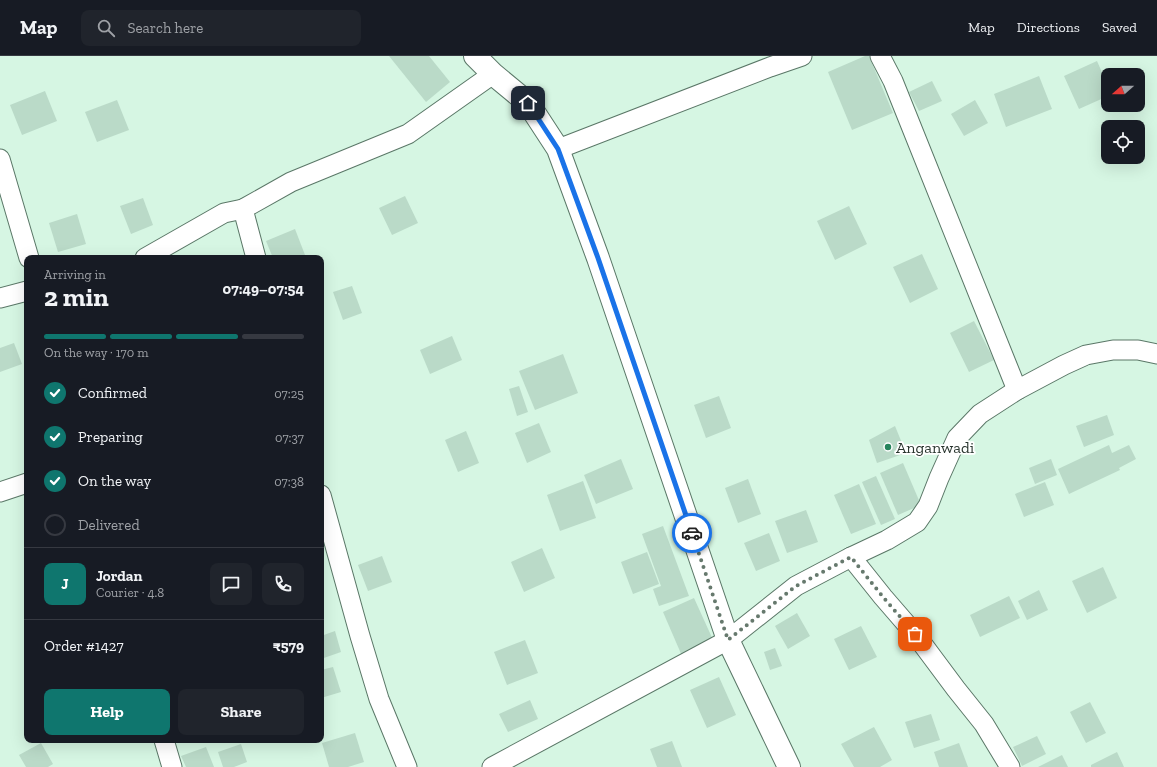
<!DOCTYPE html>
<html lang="en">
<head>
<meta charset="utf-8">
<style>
  body { margin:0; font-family:"Zilla Slab",serif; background:#20242c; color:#f1f3f6; height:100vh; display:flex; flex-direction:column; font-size:15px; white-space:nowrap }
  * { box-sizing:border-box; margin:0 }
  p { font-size:13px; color:#9ea1a6 }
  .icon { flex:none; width:22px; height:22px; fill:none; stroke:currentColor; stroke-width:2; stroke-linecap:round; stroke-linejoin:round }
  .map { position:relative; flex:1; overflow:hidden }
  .drawer { position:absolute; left:24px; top:199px; width:300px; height:488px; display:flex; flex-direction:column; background:#171b24; border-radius:8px; box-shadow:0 4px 16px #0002 }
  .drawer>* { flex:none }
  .needle { width:26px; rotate:249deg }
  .fabs { position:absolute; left:1101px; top:12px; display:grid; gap:8px }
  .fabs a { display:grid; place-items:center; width:44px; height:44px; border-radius:8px; background:#171b24; box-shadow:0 4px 16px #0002; font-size:20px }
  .pin { position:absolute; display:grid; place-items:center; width:34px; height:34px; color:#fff; margin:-17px; border-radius:8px; box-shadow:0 2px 6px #0006 }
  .courier { position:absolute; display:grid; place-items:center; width:40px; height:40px; margin:-20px; border:3px solid #1a73e8; border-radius:50%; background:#fff; color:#222; box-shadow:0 1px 5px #0007 }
  .summary em { font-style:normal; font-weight:700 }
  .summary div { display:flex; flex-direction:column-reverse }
  .summary { display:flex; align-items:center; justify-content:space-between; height:68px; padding:0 20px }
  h1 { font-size:26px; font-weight:700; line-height:30px }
  .bar { display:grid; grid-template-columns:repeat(4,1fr); gap:6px 4px; align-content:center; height:48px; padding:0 20px }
  .bar i { height:5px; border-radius:3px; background:#363941 }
  .bar .selected { background:#0f766e }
  .bar p { grid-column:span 4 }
  .line { display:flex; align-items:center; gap:10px; padding:0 20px; border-top:1px solid #363941 }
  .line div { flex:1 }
  .round { display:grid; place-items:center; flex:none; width:42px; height:42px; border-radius:8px; background:#20242c }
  ol { padding:0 20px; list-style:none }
  li { display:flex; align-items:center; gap:12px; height:44px }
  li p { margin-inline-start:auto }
  li .icon { padding:4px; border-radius:50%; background:#0f766e; color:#fff; stroke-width:4 }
  li:last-child { color:#9ea1a6 }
  li i { width:22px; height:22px; border:2px solid #363941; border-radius:50% }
  .primary-button { display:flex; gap:8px; margin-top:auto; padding:8px 20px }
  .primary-button a { flex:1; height:46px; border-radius:8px; background:#0f766e; color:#fff; font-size:16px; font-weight:700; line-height:46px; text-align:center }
  .primary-button a+a { background:#20242c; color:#f1f3f6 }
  header { display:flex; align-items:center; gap:24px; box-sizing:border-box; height:56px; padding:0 20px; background:#171b24; border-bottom:1px solid #363941 }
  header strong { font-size:19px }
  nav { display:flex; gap:22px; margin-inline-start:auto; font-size:14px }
  .search { width:280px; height:36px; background:#20242c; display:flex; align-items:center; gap:10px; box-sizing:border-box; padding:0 14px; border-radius:8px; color:#9ea1a6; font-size:15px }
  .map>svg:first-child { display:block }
</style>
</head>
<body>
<header>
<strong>Map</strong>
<div class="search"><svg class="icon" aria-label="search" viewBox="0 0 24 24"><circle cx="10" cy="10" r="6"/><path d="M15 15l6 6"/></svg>Search here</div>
<nav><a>Map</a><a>Directions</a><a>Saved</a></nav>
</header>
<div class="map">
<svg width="1157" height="711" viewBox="0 0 1157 711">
  <rect width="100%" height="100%" fill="#d6f6e3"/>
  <!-- building -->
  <g fill="#badac8">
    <path d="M389,0H429L450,26L426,46Z"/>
    <path d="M865,0H869L893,57L852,74L828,16Z"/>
    <path d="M1097,5L1108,30V40L1079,53L1064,20Z"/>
    <path d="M1039,20L1052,53L1006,71L994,38Z"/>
    <path d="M932,25L942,45L919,55L909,36Z"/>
    <path d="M45,35L57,65L22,79L10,49Z"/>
    <path d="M117,44L129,74L97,86L85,56Z"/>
    <path d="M975,44L988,67L964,80L951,58Z"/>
    <path d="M405,140L418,167L392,179L379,152Z"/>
    <path d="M143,142L153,169L131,178L120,150Z"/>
    <path d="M849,150L867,188L835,204L817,165Z"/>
    <path d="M77,158L86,188L58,196L49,167Z"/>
    <path d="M295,173L305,199L297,202H273L266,185Z"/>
    <path d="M922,198L938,233L910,247L893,211Z"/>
    <path d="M352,230L362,257L343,264L333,236Z"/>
    <path d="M974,265L994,304L969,316L950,277Z"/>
    <path d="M452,280L462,304L430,318L420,294Z"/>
    <path d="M14,287L22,308L0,316V292Z"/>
    <path d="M563,298L578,337L535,354L519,315Z"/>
    <path d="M519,330L528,356L517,360L509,333Z"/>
    <path d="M719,340L731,372L706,382L694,349Z"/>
    <path d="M1107,359L1114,379L1084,391L1076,370Z"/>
    <path d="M539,367L551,396L527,407L515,377Z"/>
    <path d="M895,370L906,397L877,407L869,384Z"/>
    <path d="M466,375L479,407L458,416L445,384Z"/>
    <path d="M1109,389L1112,397L1129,389L1136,403L1119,412L1120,414L1069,438L1058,413Z"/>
    <path d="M621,403L633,433L596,448L584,419Z"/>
    <path d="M1051,403L1057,419L1035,428L1029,412Z"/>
    <path d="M903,407L921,449L898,459L880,417Z"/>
    <path d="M876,420L895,463L881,469L862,426Z"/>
    <path d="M748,423L761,458L738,467L725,432Z"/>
    <path d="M583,425L596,462L560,475L547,439Z"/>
    <path d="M1045,426L1054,449L1024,461L1015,438Z"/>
    <path d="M859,428L876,468L851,478L834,439Z"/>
    <path d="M806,454L818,486L787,497L775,465Z"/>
    <path d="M663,470L689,540L659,550L653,533L661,530L642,478Z"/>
    <path d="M769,477L780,505L756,515L744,487Z"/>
    <path d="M542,492L555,522L524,536L511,506Z"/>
    <path d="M647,496L659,528L633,538L621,506Z"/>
    <path d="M382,500L392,526L368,535L358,509Z"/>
    <path d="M1103,511L1117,542L1087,557L1072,525Z"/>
    <path d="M1039,534L1048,554L1027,564L1018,545Z"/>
    <path d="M1009,540L1020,562L980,581L970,559Z"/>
    <path d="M694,542L714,586L682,600L663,556Z"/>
    <path d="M797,557L810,580L788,593L775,570Z"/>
    <path d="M861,570L877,601L849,614L834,583Z"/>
    <path d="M335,575L341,596L321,603V580Z"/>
    <path d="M525,584L538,617L507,629L494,596Z"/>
    <path d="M775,592L782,610L770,614L764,596Z"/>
    <path d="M333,611L341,636L321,642V614Z"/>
    <path d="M719,621L736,659L707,672L690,634Z"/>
    <path d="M530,644L538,663L508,676L499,658Z"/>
    <path d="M1090,646L1106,677L1086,687L1070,656Z"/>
    <path d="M931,658L940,684L914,692L905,666Z"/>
    <path d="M874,671L892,704L880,711H854L841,688Z"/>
    <path d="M355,677L364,706L348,711H329L322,687Z"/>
    <path d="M1037,680L1046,698L1022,710L1013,691Z"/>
    <path d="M672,685L682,711H657L650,693Z"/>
    <path d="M41,687L53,708L48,711H26L19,699Z"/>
    <path d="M959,687L968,711H939L934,696Z"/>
    <path d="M241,688L247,706L234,711H223L218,696Z"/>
    <path d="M206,691L214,711H186L181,700Z"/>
    <path d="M1117,696L1124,711H1091V709Z"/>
    <path d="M1062,699L1068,711H1038Z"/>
  </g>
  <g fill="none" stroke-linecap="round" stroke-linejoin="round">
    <defs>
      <g id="minor">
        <path d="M880,0L893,25L1017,334"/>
        <path d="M558,93L770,11L802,0"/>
        <path d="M0,103L29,202"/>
        <path d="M243,153L256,202"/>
        <path d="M145,202L224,157L243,153L291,126L408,78L493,18"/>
        <path d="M0,242L27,235"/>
        <path d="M0,436L27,427"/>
        <path d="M321,439L360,580L379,643L407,711"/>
        <path d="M851,501L883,541L915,578L956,633L984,668L1010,711"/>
        <path d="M164,684L172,711"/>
        <path d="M492,711L728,584L796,530L851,501L887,484L917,466L928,450L939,422L957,382L980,358L1017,334L1064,309L1086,299L1113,294H1138L1157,298"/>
      </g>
      <path id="primary" d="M475,0L493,18L528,47L558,93L598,202L728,584L789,711"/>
    </defs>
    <!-- minor casing -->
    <use href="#minor" stroke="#5a7767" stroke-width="21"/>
    <!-- primary casing -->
    <use href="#primary" stroke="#5a7767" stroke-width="24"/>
    <!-- minor -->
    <use href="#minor" stroke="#fff" stroke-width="19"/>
    <!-- primary -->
    <use href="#primary" stroke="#fff" stroke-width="22"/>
  </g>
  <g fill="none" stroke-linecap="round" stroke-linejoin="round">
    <!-- done -->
    <path stroke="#66796d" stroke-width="4" stroke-dasharray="0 7.2" d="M692,477L728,584L796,530L851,501L883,541L915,578"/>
    <!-- route -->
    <path stroke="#1a73e8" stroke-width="5" d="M528,47L558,93L598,202L692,477"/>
  </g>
  <!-- markers -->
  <circle fill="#26845c" stroke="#fff" stroke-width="1.5" cx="888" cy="391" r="4"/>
  <g text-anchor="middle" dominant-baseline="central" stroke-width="3.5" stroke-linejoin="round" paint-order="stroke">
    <!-- poi labels -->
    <g font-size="16" fill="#29352e" stroke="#fff" text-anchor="start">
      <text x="896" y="391">Anganwadi</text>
    </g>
  </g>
</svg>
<div class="fabs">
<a><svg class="needle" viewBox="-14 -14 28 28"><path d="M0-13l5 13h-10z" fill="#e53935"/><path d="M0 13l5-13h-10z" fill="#9ea1a6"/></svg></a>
<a><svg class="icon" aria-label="locate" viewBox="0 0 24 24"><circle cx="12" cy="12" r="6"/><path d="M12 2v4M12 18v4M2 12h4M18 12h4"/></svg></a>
</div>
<div class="pin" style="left:915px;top:578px;background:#ea580c"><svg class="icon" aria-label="bag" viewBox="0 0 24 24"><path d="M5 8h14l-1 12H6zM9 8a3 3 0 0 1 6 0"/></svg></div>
<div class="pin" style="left:528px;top:47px;background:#1f2937"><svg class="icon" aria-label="home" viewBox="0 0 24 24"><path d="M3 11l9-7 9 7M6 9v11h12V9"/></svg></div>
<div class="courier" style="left:692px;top:477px"><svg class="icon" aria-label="car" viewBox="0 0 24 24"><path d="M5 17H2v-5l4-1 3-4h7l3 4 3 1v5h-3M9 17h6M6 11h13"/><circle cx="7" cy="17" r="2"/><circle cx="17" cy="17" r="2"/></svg></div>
<section class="drawer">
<div class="summary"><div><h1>2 min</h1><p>Arriving in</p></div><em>07:49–07:54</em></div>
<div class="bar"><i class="selected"></i><i class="selected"></i><i class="selected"></i><i></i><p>On the way · 170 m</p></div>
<ol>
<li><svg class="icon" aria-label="check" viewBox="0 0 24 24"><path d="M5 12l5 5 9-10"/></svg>Confirmed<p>07:25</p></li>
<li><svg class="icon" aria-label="check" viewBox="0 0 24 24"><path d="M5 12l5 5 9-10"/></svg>Preparing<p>07:37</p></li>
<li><svg class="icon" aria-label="check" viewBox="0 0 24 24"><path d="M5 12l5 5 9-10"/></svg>On the way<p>07:38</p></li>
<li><i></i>Delivered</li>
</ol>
<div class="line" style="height:72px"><b class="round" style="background:#0f766e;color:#fff">J</b><div><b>Jordan</b><p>Courier · 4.8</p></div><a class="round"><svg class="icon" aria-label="chat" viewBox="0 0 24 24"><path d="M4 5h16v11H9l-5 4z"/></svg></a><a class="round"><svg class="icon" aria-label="phone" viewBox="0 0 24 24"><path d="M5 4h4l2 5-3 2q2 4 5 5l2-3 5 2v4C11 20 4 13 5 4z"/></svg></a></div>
<div class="line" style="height:52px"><div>Order #1427</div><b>₹579</b></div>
<div class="primary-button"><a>Help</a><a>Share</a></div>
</section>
</div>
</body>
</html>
